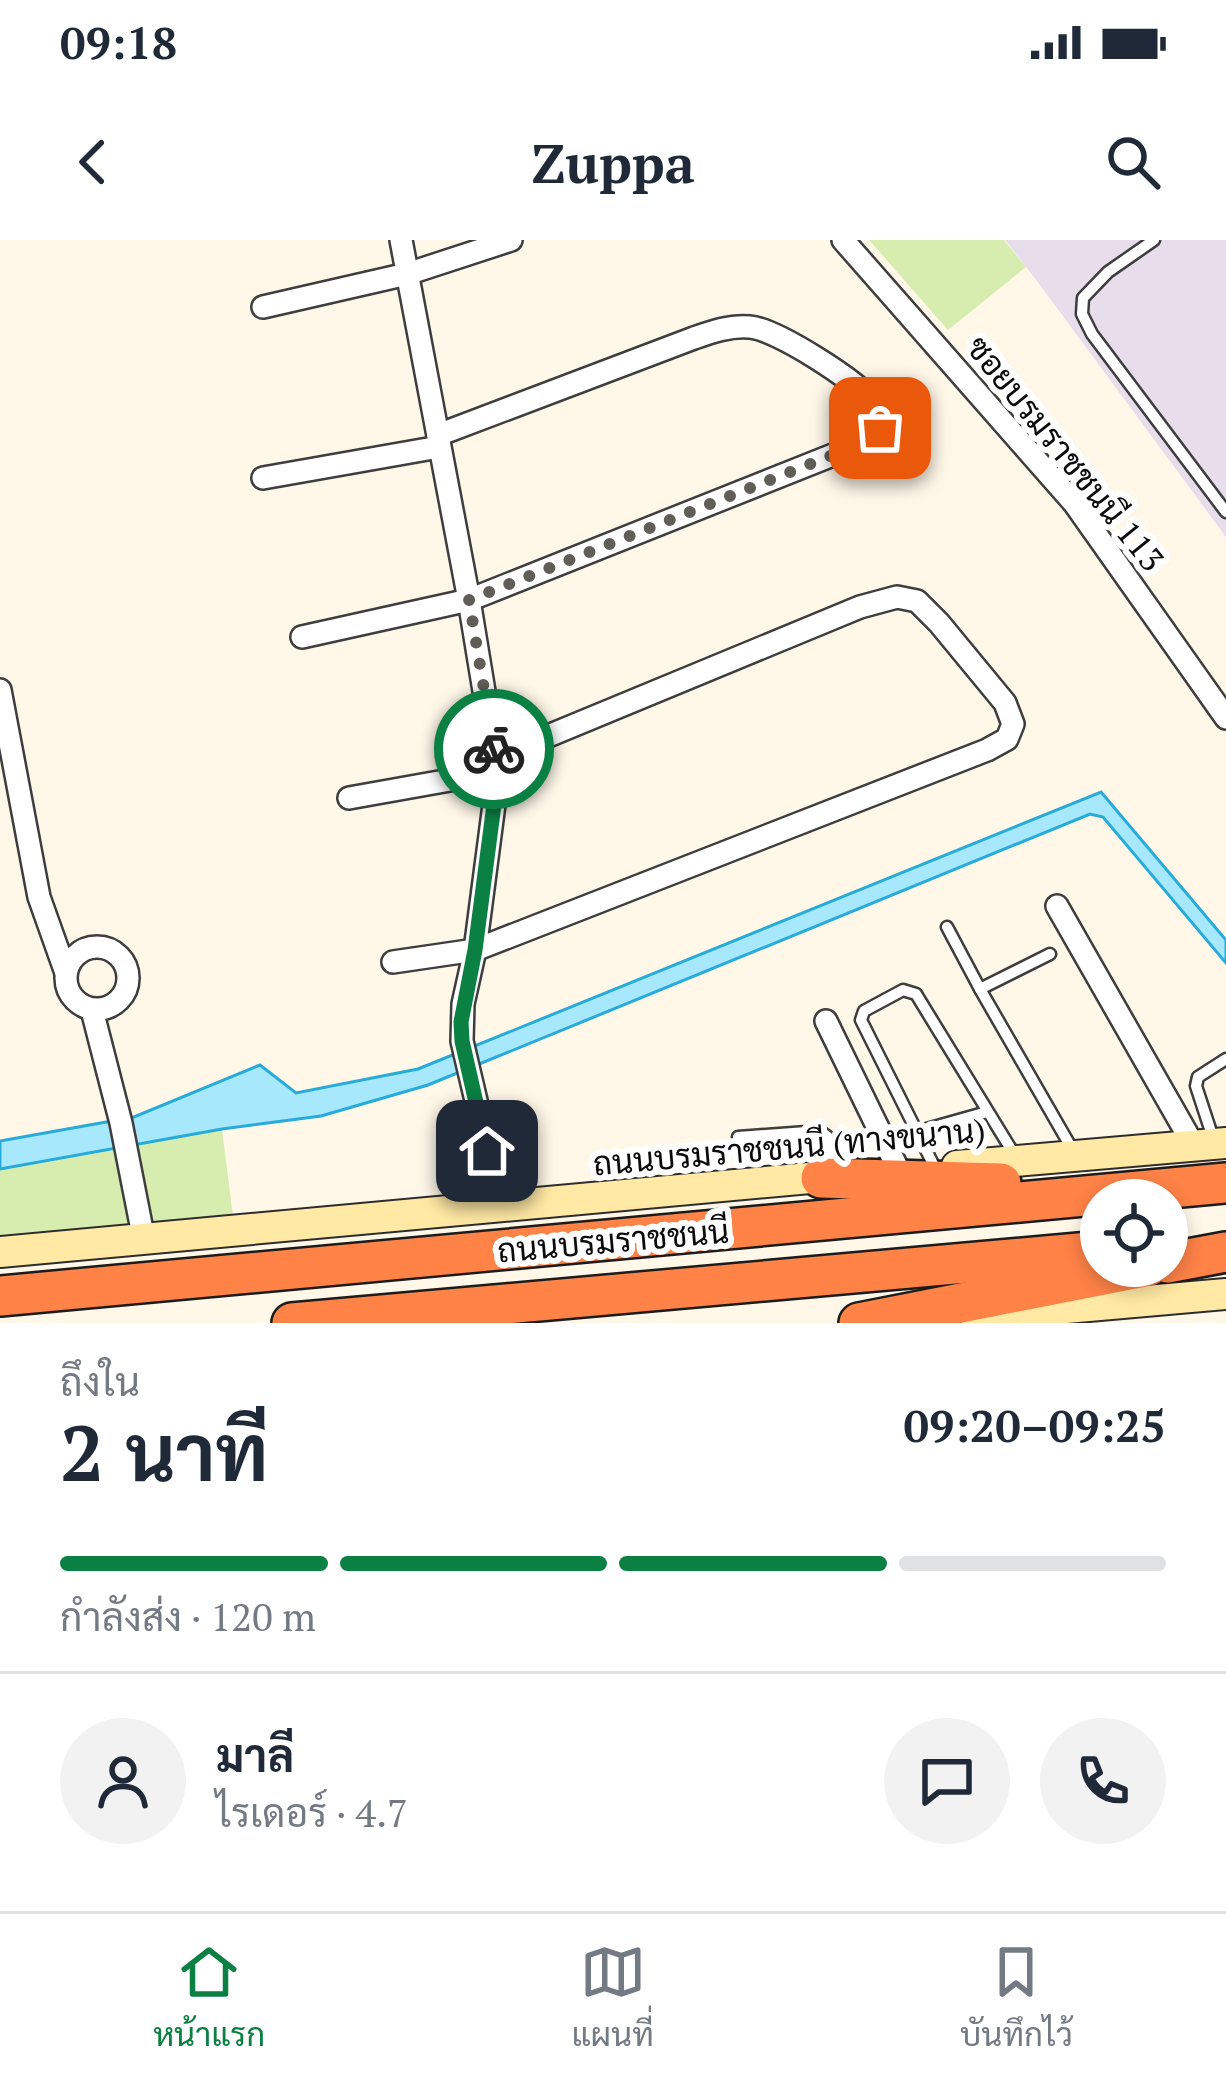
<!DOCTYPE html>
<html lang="th">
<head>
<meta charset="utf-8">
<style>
  body { margin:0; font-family:"PT Serif",Sarabun,serif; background:#f2f2f3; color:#1f2937; height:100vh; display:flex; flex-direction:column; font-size:45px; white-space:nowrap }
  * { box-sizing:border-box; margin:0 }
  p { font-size:39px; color:#747a83 }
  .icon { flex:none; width:66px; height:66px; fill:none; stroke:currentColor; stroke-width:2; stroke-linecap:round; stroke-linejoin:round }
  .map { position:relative; height:1083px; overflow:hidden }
  .drawer { display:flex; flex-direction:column; background:#fff; flex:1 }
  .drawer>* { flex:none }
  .fabs { position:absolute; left:1080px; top:939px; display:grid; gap:24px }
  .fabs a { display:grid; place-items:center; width:108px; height:108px; border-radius:50%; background:#fff; box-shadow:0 6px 18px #0003; font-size:60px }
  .pin { position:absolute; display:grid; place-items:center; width:102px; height:102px; color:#fff; margin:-51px; border-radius:24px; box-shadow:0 6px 18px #0006 }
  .courier { position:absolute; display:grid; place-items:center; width:120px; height:120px; margin:-60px; border:9px solid #0b8043; border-radius:50%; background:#fff; color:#222; box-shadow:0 3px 15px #0007 }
  .headline em { font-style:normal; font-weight:700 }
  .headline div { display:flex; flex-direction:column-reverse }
  .headline { display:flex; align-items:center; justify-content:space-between; height:204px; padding:0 60px }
  h1 { font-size:78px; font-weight:700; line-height:90px }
  .bar { display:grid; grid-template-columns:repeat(4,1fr); gap:18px 12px; align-content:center; height:144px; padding:0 60px }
  .bar i { height:15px; border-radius:9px; background:#e0e1e3 }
  .bar .active { background:#0b8043 }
  .bar p { grid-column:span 4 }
  .line { display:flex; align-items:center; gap:30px; padding:0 60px; border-top:3px solid #e0e1e3 }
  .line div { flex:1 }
  .round { display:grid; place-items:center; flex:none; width:126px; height:126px; border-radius:63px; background:#f2f2f3 }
  .status { display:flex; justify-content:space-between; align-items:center; height:84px; padding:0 60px; background:#fff; direction:ltr }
  .status svg { height:33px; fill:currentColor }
  header { display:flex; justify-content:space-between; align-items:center; height:156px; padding:0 60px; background:#fff; font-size:54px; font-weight:700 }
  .tabs { display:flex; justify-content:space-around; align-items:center; height:168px; border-top:3px solid #e0e1e3; background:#fff; font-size:33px; color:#747a83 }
  .tabs a { display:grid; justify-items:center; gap:6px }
  .tabs .active { color:#0b8043 }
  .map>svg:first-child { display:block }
</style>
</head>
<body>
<div class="status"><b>09:18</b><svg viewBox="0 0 49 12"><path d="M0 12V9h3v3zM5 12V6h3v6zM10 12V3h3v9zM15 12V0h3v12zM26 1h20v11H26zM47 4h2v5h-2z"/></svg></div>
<header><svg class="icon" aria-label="back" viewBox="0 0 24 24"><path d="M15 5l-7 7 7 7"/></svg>Zuppa<svg class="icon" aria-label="search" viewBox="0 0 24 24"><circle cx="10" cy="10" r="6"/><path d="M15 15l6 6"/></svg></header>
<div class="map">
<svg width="1226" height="1083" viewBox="0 0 1226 1083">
  <rect width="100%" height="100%" fill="#fff8e9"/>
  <!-- industrial -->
  <path fill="#e8ddeb" d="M1005,0H1226V297L1037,41Z"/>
  <!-- green -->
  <g fill="#d7edaf">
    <path d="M869,0H1004L1026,27L948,90Z"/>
    <path d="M222,889L233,977L0,998V929Z"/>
  </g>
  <!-- water -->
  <path fill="#a7e8fc" stroke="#27abda" stroke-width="3" d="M1101,552L1226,700V723L1103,577L1090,574L428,845L321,876L222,889L0,929V901L134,877L260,825L296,853L418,829Z"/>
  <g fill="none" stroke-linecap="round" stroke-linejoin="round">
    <defs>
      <g id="lane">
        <path d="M1154,0L1108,32L1083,58L1082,74L1092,94L1226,272"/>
        <path d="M947,687L980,749L1075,914"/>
        <path d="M980,749L1050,714"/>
        <path d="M916,892L987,872"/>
        <path d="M738,897L820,891L828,897L834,933"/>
        <path d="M1214,901L1196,846L1198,837L1226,819"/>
        <path d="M935,928L861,780L864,771L903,750L916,754L1017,919"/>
      </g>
      <g id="street">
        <path d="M401,0L469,360L495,518V557L475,710L463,764L462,801L501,967"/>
        <path d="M843,0L1074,263L1226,478"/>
        <path d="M263,67L407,34L511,0"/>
        <path d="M263,238L439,207"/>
        <path d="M302,397L469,360L858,205L880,188C881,177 880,171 873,162C857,141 776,89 750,87C731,85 711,92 694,98L438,195"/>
        <path d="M0,450L39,657L66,733"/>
        <path d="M349,558L495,532"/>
        <path d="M1057,666L1194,906"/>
        <circle cx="97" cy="738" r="31"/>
        <path d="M393,722L475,710L987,510L1007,499L1013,484L1005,463L939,383L917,361L897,357L860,367L495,518"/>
        <path d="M92,770L121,883L144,1000"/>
        <path d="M826,781L899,931"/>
      </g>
      <g id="secondary">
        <path d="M957,926L1226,903"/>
        <path d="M0,1012L843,935"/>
        <path d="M975,1076L1226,1054"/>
      </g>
      <g id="highway">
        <path d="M821,938L1001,943"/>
        <path d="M1167,1023L1226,1012"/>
        <path d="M0,1056L1226,943"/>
        <path d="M292,1083L1101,1011"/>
        <path d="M859,1083L1149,1026"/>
      </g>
    </defs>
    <!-- lane casing -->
    <use href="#lane" stroke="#3e3e3e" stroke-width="15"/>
    <!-- street casing -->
    <use href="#street" stroke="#3e3e3e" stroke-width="26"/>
    <!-- secondary casing -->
    <use href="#secondary" stroke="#2d2d2d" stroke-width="34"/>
    <!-- highway casing -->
    <use href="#highway" stroke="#1c1c1c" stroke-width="44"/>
    <!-- lane -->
    <use href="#lane" stroke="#fff" stroke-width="10"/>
    <!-- street -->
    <use href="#street" stroke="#fff" stroke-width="21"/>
    <!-- secondary -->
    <use href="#secondary" stroke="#ffe9a4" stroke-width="30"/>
    <!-- highway -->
    <use href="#highway" stroke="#ff8247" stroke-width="39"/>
  </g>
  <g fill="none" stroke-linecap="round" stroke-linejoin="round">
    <!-- done -->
    <path stroke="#605e59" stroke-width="12" stroke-dasharray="0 21.6" d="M494,509L469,360L858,205L880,188"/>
    <!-- route -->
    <path stroke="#0b8043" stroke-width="15" d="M487,911L462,801L461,782L475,710L495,557L494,509"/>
  </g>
  <g text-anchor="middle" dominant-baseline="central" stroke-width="12" stroke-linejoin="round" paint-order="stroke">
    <!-- street labels -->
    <g font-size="33" fill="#0b0b0b" stroke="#fff">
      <text transform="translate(1066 213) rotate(51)">ซอยบรมราชชนนี 113</text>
      <text transform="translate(789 906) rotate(-5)">ถนนบรมราชชนนี (ทางขนาน)</text>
      <text transform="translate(613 1000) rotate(-5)">ถนนบรมราชชนนี</text>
    </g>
  </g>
</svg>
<div class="fabs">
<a><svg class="icon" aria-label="locate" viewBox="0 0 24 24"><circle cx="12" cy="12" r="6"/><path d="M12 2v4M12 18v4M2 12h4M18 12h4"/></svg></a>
</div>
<div class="pin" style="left:880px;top:188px;background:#ea580c"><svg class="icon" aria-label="bag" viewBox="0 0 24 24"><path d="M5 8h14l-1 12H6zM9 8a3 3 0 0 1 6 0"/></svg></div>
<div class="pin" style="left:487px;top:911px;background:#1f2937"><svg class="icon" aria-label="home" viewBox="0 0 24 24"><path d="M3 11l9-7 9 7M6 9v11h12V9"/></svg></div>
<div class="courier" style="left:494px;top:509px"><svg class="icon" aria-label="bike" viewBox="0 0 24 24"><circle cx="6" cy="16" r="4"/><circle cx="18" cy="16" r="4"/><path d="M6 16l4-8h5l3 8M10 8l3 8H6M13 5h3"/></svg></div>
</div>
<section class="drawer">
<div class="headline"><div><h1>2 นาที</h1><p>ถึงใน</p></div><em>09:20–09:25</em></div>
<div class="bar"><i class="active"></i><i class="active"></i><i class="active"></i><i></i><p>กำลังส่ง · 120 m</p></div>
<div class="line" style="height:216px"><a class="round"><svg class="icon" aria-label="person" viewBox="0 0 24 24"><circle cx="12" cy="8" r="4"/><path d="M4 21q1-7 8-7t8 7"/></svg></a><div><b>มาลี</b><p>ไรเดอร์ · 4.7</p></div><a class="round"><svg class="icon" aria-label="chat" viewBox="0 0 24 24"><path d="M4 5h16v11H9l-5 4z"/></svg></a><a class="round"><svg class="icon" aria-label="phone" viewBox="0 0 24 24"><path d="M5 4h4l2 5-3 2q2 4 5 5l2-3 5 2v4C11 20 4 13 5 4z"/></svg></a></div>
</section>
<nav class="tabs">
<a class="active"><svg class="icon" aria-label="home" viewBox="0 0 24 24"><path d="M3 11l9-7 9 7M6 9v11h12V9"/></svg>หน้าแรก</a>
<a><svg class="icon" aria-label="map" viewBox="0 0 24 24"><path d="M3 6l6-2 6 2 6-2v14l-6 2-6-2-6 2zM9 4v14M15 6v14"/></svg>แผนที่</a>
<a><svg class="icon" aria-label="saved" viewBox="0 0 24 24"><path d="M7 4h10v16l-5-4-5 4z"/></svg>บันทึกไว้</a>
</nav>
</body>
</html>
